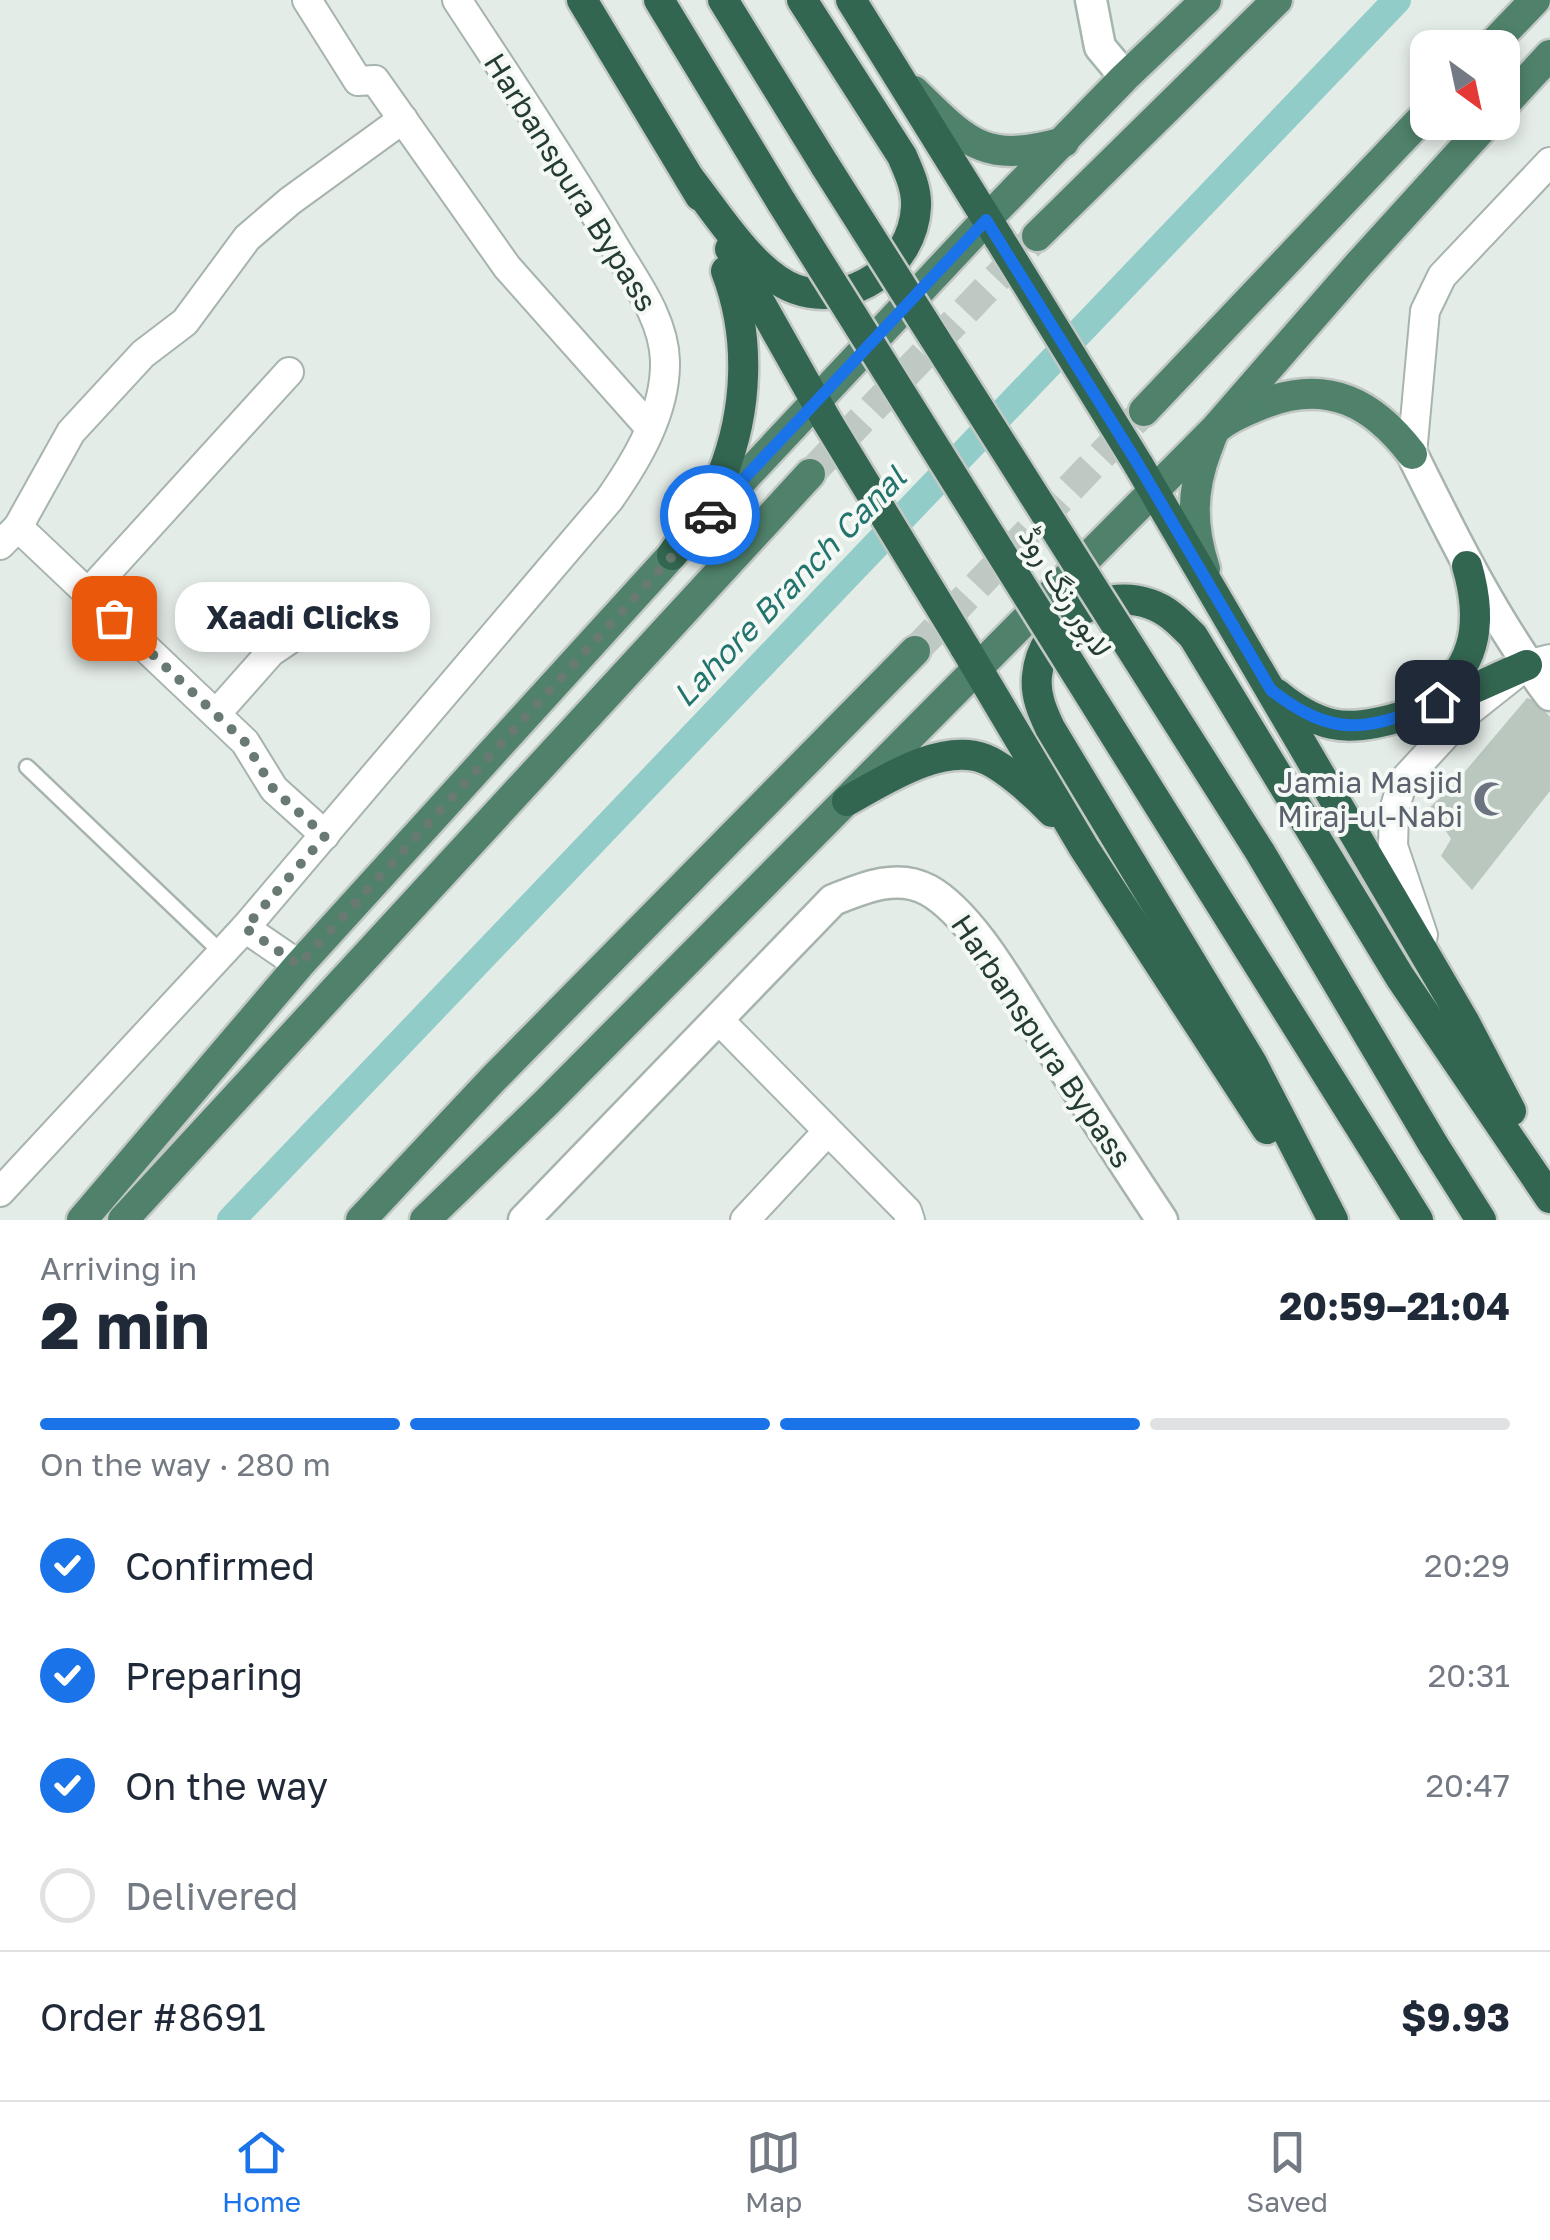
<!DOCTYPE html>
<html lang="en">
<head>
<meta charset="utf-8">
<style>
  body { margin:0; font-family:"Golos Text",Vazirmatn,sans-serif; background:#f2f2f3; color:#1f2937; height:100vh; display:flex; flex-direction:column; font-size:38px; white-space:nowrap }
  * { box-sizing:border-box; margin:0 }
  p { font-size:32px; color:#747a83 }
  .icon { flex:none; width:55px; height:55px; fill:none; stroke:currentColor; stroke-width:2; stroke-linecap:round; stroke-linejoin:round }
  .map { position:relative; height:1220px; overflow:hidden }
  .panel { display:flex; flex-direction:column; background:#fff; flex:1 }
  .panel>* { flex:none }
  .needle { width:65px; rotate:147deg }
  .fabs { position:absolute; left:1410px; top:30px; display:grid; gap:20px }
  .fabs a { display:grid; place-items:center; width:110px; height:110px; border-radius:20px; background:#fff; box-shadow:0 5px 15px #0003; font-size:50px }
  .pin { position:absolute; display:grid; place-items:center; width:85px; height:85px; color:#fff; margin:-42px; border-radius:20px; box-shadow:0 5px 15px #0006 }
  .courier { position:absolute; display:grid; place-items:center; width:100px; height:100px; margin:-50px; border:8px solid #1a73e8; border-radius:50%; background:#fff; color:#222; box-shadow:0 2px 12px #0007 }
  .bubble { position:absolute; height:70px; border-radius:30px; background:#fff; box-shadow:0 5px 15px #0003; font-size:32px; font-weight:700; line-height:70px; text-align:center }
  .head em { font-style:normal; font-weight:700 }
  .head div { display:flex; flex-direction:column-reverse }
  .head { display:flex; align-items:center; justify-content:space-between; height:170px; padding:0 40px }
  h1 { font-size:65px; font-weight:700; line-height:75px }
  .bar { display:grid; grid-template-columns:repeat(4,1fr); gap:15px 10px; align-content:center; height:120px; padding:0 40px }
  .bar i { height:12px; border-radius:8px; background:#e0e1e3 }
  .bar .current { background:#1a73e8 }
  .bar p { grid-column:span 4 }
  .line { display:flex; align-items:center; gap:25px; padding:0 40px; border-top:2px solid #e0e1e3 }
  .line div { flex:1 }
  ol { padding:0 40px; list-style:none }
  li { display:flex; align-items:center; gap:30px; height:110px }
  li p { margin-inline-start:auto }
  li .icon { padding:10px; border-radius:50%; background:#1a73e8; color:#fff; stroke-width:4 }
  li:last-child { color:#747a83 }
  li i { width:55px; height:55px; border:5px solid #e0e1e3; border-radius:50% }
  .dock { display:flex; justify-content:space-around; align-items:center; height:140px; border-top:2px solid #e0e1e3; background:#fff; font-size:28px; color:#747a83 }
  .dock a { display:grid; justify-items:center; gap:5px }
  .dock .current { color:#1a73e8 }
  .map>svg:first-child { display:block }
</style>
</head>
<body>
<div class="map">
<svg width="1550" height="1220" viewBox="0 0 1550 1220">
  <rect width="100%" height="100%" fill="#e4ece7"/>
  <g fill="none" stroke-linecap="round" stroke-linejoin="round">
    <!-- canal -->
    <path stroke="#91ccc8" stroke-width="28" d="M231,1220L1397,0"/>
  </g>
  <!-- building -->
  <path fill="#bac7bf" d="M1527,698L1537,701L1550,717V791L1472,890L1441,856L1451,839L1430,807L1451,788Z"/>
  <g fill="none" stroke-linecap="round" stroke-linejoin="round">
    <!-- trunk-tunnel -->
    <g stroke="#bec9c3" stroke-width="30" stroke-dasharray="30 15" stroke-linecap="butt">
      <path d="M810,474L1037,236"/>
      <path d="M915,651L1144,411"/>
    </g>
    <defs>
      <path id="service" d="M27,767L222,953"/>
      <g id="minor">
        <path d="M307,0L358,81L375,80L507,267L650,428"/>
        <path d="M1412,454L1425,311L1442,276L1550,162"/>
        <path d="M0,545L18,527"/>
        <path d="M88,593L289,372"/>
        <path d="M216,714L271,652L311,625"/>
        <path d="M325,835L274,789L245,742L18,527L71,432L143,354L185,322L247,238L290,201L403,119"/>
        <path d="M245,928L299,965"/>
        <path d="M1423,935L1393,846L1394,810L1403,781L1464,715L1527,665L1550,659"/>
        <path d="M718,1019L907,1211L910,1220"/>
        <path d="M0,1192L245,928L609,500C637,460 666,412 665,361C664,318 634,280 613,244C564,161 510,81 457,0"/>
        <path d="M745,1220L827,1132"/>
      </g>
      <g id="tertiary">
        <path d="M1412,454C1453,537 1494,620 1550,695"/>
        <path d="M524,1220L833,900C863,888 897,873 928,890C970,913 1011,986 1037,1027C1078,1091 1119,1156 1162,1220"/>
      </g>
      <path id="secondary" d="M1091,0L1100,47L1125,77"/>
      <g id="trunk">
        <path d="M1489,48L1535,0"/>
        <path d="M914,91C969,145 985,164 1064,142"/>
        <path d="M1502,107L1550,55"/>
        <path d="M1037,236L1277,0"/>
        <path d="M1144,411L1428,112"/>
        <path d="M1205,569C1191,526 1191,491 1207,449C1210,442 1212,433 1217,428C1229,417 1250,409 1265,403C1328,379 1373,403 1412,454"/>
        <path d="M82,1220L299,965L672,555L986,220L1125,77L1206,0"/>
        <path d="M123,1220L810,474"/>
        <path d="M361,1220L494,1078L915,651"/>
        <path d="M425,1220L546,1103L1215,429L1359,264L1488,122"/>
      </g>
      <g id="motorway">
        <path d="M582,0L700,196"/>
        <path d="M659,0L782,203"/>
        <path d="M723,0L826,167"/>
        <path d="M851,0L1000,240"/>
        <path d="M690,179C717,213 754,274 795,289C851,309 913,266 916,207C917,189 909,172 902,156L802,0"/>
        <path d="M730,249L827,421"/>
        <path d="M1138,464L1464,1021L1511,1111"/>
        <path d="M672,555C688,530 711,503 722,475C748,410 751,336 726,271"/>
        <path d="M964,646L1084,848L1267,1129"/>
        <path d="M1277,694C1294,708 1311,719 1332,724C1383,736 1478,685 1527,665"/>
        <path d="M1431,698C1479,666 1482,617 1467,566"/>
        <path d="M847,801C883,781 942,742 985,759C1005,767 1037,796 1052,812"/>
        <path d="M1433,1144L1481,1220"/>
        <path d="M1382,1162L1418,1220"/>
        <path d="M1333,1220L1252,1063L1050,728C1042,711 1035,695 1037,676C1042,621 1100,587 1150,604C1168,610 1180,623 1193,636L1400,977L1550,1198"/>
      </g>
    </defs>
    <!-- service casing -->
    <use href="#service" stroke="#a7b4ad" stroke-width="19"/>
    <!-- minor casing -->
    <use href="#minor" stroke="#a7b4ad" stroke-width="32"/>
    <!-- tertiary casing -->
    <use href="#tertiary" stroke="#a7b4ad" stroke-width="35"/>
    <!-- secondary casing -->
    <use href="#secondary" stroke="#a3b7ac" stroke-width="35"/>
    <!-- trunk casing -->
    <use href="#trunk" stroke="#c2c8c5" stroke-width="35"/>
    <!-- motorway casing -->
    <use href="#motorway" stroke="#c2c8c5" stroke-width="35"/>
    <!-- service -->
    <use href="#service" stroke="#fff" stroke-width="14"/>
    <!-- minor -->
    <use href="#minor" stroke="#fff" stroke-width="28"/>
    <!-- tertiary -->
    <use href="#tertiary" stroke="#fff" stroke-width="30"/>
    <!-- secondary -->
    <use href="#secondary" stroke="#fff" stroke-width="30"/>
    <!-- trunk -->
    <use href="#trunk" stroke="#50826b" stroke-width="30"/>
    <!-- motorway -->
    <use href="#motorway" stroke="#336650" stroke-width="30"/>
    <defs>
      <g id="motorway-bridge">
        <path d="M826,167L1260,852L1433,1144"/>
        <path d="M782,203L1382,1162"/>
        <path d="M1000,240L1138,464"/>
        <path d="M827,421L964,646"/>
      </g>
    </defs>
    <!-- motorway-bridge casing -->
    <use href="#motorway-bridge" stroke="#c2c8c5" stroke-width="35" stroke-linecap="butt"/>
    <!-- motorway-bridge -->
    <use href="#motorway-bridge" stroke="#336650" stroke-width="30"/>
  </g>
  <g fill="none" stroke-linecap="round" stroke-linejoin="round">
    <!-- done -->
    <path stroke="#687a71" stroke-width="10" stroke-dasharray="0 18" d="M114,618L245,742L274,790L325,836L245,928L299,965L710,515"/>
    <!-- route -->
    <path stroke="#1a73e8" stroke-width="12" d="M710,515L986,220L1138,464L1271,690C1334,739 1367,731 1437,702"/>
  </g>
  <!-- icons -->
  <defs>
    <symbol id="mosque-bare" viewBox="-9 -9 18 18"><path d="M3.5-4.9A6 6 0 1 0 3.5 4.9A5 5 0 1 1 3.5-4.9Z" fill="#6b7280" stroke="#f4f9f6" stroke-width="2.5" paint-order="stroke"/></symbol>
  </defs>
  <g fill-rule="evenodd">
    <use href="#mosque-bare" x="1466" y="774" width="50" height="50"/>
  </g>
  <g text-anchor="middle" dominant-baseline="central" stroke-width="8" stroke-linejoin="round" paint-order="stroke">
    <!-- street labels -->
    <g font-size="30" fill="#253c31" stroke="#f4f9f6">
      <text transform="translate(571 182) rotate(58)">Harbanspura Bypass</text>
      <text transform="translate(1066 592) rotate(58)">لاہور رنگ روڈ</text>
      <text transform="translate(1042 1041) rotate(56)">Harbanspura Bypass</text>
    </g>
    <!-- worship labels -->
    <g font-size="30" fill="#5b616d" stroke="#f4f9f6" text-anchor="end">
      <text x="1463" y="782">Jamia Masjid<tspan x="1463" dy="34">Miraj-ul-Nabi</tspan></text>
    </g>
    <!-- water labels -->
    <g font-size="32" font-style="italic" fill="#24746e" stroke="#f4f9f6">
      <text transform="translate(789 586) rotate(-46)">Lahore Branch Canal</text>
    </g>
  </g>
</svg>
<div class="fabs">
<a><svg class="needle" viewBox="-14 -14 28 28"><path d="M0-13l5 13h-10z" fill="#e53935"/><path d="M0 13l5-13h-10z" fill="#747a83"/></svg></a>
</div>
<div class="pin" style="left:114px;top:618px;background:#ea580c"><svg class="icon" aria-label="bag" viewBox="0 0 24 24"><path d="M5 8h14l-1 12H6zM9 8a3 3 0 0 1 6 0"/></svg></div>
<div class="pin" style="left:1437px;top:702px;background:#1f2937"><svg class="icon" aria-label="home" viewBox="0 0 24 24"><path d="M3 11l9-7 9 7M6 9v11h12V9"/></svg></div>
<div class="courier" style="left:710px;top:515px"><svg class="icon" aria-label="car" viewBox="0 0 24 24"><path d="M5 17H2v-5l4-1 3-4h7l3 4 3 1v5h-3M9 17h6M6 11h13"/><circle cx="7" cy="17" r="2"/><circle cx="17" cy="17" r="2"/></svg></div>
<div class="bubble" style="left:175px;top:582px;width:255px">Xaadi Clicks</div>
</div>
<section class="panel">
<div class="head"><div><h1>2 min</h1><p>Arriving in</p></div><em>20:59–21:04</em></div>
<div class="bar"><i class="current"></i><i class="current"></i><i class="current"></i><i></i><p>On the way · 280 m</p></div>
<ol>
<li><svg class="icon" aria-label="check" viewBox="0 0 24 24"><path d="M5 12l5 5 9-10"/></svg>Confirmed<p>20:29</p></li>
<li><svg class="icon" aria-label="check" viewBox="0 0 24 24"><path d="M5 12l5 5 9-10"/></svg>Preparing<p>20:31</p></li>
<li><svg class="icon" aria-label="check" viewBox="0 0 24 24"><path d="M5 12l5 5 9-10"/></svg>On the way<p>20:47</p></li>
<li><i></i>Delivered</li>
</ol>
<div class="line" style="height:130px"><div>Order #8691</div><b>$9.93</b></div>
</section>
<nav class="dock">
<a class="current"><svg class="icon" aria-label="home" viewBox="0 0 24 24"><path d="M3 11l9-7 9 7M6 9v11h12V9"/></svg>Home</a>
<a><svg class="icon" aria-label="map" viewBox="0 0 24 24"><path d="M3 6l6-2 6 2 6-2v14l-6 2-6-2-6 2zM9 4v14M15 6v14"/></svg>Map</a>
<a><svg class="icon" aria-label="saved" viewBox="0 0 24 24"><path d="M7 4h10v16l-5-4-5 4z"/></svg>Saved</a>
</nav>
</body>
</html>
